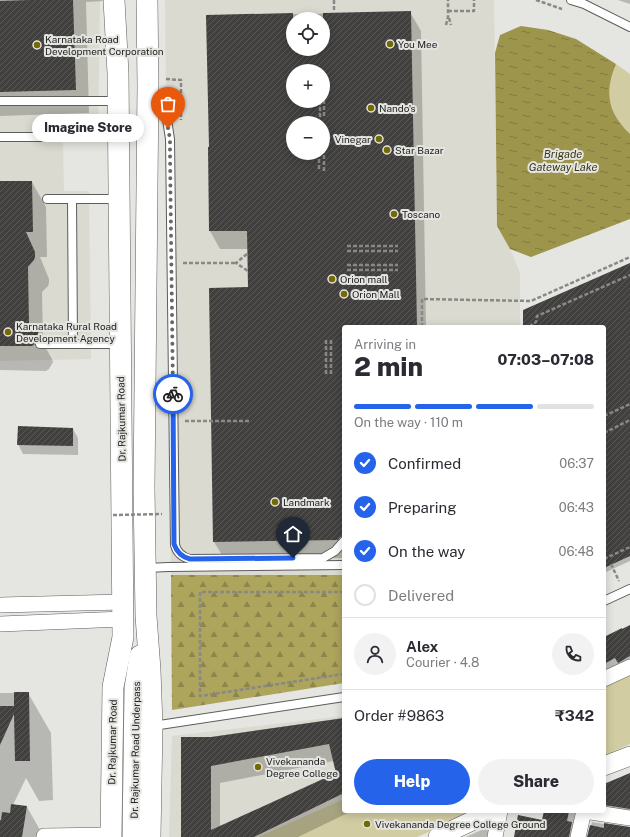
<!DOCTYPE html>
<html lang="en">
<head>
<meta charset="utf-8">
<style>
  body { margin:0; font-family:"Public Sans",sans-serif; background:#f2f2f3; color:#2b2b33; height:100vh; display:flex; flex-direction:column; font-size:15px; white-space:nowrap }
  * { box-sizing:border-box; margin:0 }
  p { font-size:13px; color:#7c7c81 }
  .icon { flex:none; width:22px; height:22px; fill:none; stroke:currentColor; stroke-width:2; stroke-linecap:round; stroke-linejoin:round }
  .map { position:relative; flex:1; overflow:hidden }
  .details { position:absolute; left:342px; top:325px; width:264px; height:488px; display:flex; flex-direction:column; background:#fff; border-radius:4px; box-shadow:0 2px 10px #0003 }
  .details>* { flex:none }
  .buttons { position:absolute; left:286px; top:12px; display:grid; gap:8px }
  .buttons a { display:grid; place-items:center; width:44px; height:44px; border-radius:50%; background:#fff; box-shadow:0 2px 10px #0003; font-size:20px }
  .pin { position:absolute; display:grid; place-items:center; width:34px; height:34px; color:#fff; margin:-41px -17px; border-radius:50% 50% 50% 0; rotate:-45deg; box-shadow:0 0 4px #0007 }
  .pin .icon { rotate:45deg }
  .courier { position:absolute; display:grid; place-items:center; width:40px; height:40px; margin:-20px; border:3px solid #2563eb; border-radius:50%; background:#fff; color:#222; box-shadow:0 1px 5px #0007 }
  .bubble { position:absolute; height:28px; border-radius:14px; background:#fff; box-shadow:0 2px 10px #0003; font-size:13px; font-weight:800; line-height:28px; text-align:center }
  .head em { font-style:normal; font-weight:800 }
  .head div { display:flex; flex-direction:column-reverse }
  .head { display:flex; align-items:center; justify-content:space-between; height:68px; padding:0 12px }
  h1 { font-size:26px; font-weight:800; line-height:30px }
  .bar { display:grid; grid-template-columns:repeat(4,1fr); gap:6px 4px; align-content:center; height:48px; padding:0 12px }
  .bar i { height:5px; border-radius:3px; background:#e1e1e2 }
  .bar .current { background:#2563eb }
  .bar p { grid-column:span 4 }
  .line { display:flex; align-items:center; gap:10px; padding:0 12px; border-top:1px solid #e1e1e2 }
  .line div { flex:1 }
  .round { display:grid; place-items:center; flex:none; width:42px; height:42px; border-radius:21px; background:#f2f2f3 }
  ol { padding:0 12px; list-style:none }
  li { display:flex; align-items:center; gap:12px; height:44px }
  li p { margin-inline-start:auto }
  li .icon { padding:4px; border-radius:50%; background:#2563eb; color:#fff; stroke-width:4 }
  li:last-child { color:#7c7c81 }
  li i { width:22px; height:22px; border:2px solid #e1e1e2; border-radius:50% }
  .button { display:flex; gap:8px; margin-top:auto; padding:8px 12px }
  .button a { flex:1; height:46px; border-radius:24px; background:#2563eb; color:#fff; font-size:16px; font-weight:800; line-height:46px; text-align:center }
  .button a+a { background:#f2f2f3; color:#2b2b33 }
  .map>svg:first-child { display:block }
</style>
</head>
<body>
<div class="map">
<svg width="630" height="837" viewBox="0 0 630 837">
  <defs>
    <pattern id="forest-firs" width="22" height="20" patternUnits="userSpaceOnUse"><rect width="22" height="20" fill="#ada55c"/><path d="M5 1l3.5 6h-7zM16 11l3.5 6h-7z" fill="#8c864c"/></pattern>
    <pattern id="water-ripples" width="26" height="14" patternUnits="userSpaceOnUse"><rect width="26" height="14" fill="#9d954c"/><path d="M2 4q2-2 4 0t4 0M15 11q2-2 4 0t4 0" fill="none" stroke="#80793f"/></pattern>
    <pattern id="building-hatch" width="6" height="6" patternUnits="userSpaceOnUse"><rect width="6" height="6" fill="#41403e"/><path d="M-1 1l2-2M0 6l6-6M5 7l2-2" fill="none" stroke="#5a5957"/></pattern>
  </defs>
  <rect width="100%" height="100%" fill="#e5e5e2"/>
  <!-- built -->
  <g fill="#dbdad0" fill-rule="evenodd">
    <path d="M0,0H100L98,141L63,142L64,191H89L91,359L0,361Z"/>
    <path d="M165,0H494L497,226L510,249L520,273V327H344V575H171ZM293,19H323V49H293ZM293,71H323V101H293ZM293,123H323V153H293Z"/>
    <path d="M344,716V799L258,837H169L172,736Z"/>
  </g>
  <!-- green -->
  <g fill="#d1cca1">
    <path d="M616,64L630,74V134C608,113 604,93 616,64Z"/>
    <path d="M630,674V744L604,756V685Z"/>
    <path d="M344,799V811H477L417,837H258Z"/>
  </g>
  <!-- forest -->
  <path fill="url(#forest-firs)" d="M171,575H344V683L172,710Z"/>
  <!-- water -->
  <path fill="url(#water-ripples)" d="M521,26L548,30L576,39L616,64C604,93 608,113 630,134V219L531,257L510,249L497,226L495,53L500,35Z"/>
  <!-- shadow -->
  <g fill="#0003" fill-rule="evenodd">
    <path d="M0,0H104V1L86,2L89,113L0,116Z"/>
    <path d="M618,0H630V4Z"/>
    <path d="M410,12L421,31L426,327H344V558L225,560L214,542L249,288L248,249H220L210,231V148L207,16ZM293,19H323V49H293ZM293,71H323V101H293ZM293,123H323V153H293Z"/>
    <path d="M0,182H32L46,207L47,257H40L49,279V283L48,286L42,292L43,343L52,359L53,362L49,369L46,371L0,370Z"/>
    <path d="M630,264V561L604,573V327H524Z"/>
    <path d="M73,429L78,438V455L23,454L18,444Z"/>
    <path d="M630,626V668L604,676V641L622,630Z"/>
    <path d="M0,693H28L51,733L53,800L39,801L26,778L13,805L27,807L44,837H0ZM10,812L8,829L6,820Z"/>
    <path d="M344,719V811H352L298,837H182L211,738ZM334,761L337,774L220,827V783Z"/>
    <path d="M630,774V817L604,811V785Z"/>
    <path d="M545,811H578L576,837H515L543,821Z"/>
    <path d="M592,822L630,828V837H588Z"/>
    <path d="M488,827L493,837H466Z"/>
  </g>
  <!-- building -->
  <g fill="url(#building-hatch)" fill-rule="evenodd">
    <path d="M29,0H73L76,90L0,92V1Z"/>
    <path d="M411,11L417,327H344V536L340,537L338,540L213,542L209,288L248,287L247,231H209L208,147H209L206,15L293,13V49H323V13ZM293,71H323V101H293ZM293,123H323V153H293Z"/>
    <path d="M0,181H32L33,232H26L35,252V257L34,260L28,267L29,324L36,329L38,332L39,336L35,344L32,346H0Z"/>
    <path d="M630,263V556L604,568V327H523V310Z"/>
    <path d="M18,426L73,428V446L17,445Z"/>
    <path d="M630,625V656L618,663L615,658L604,664V637L622,628V629Z"/>
    <path d="M14,692H29L30,761H15L14,714L0,745V706H14Z"/>
    <path d="M344,718V793L254,837H181V737H211ZM329,744L336,773L211,830V766Z"/>
    <path d="M630,773V809L604,805V784Z"/>
    <path d="M11,804L27,806L22,837H0V820H1L2,812L10,813Z"/>
    <path d="M544,811H569L567,821L572,822L569,837H514L518,815L542,820Z"/>
    <path d="M604,823L630,827V837H587L590,825L604,828Z"/>
  </g>
  <g fill="none" stroke-linecap="round" stroke-linejoin="round">
    <defs>
      <g id="service">
        <path d="M571,0L584,4L630,27"/>
        <path d="M152,91L165,107L170,139L175,545C177,553 182,557 190,559L323,558L335,551L344,541"/>
        <path d="M0,101H117"/>
        <path d="M0,137H118"/>
        <path d="M47,199H118"/>
        <path d="M72,199L73,344"/>
        <path d="M40,344H119"/>
        <path d="M146,568L168,567L344,565"/>
        <path d="M604,601L630,589"/>
        <path d="M153,726L344,697"/>
      </g>
      <g id="minor">
        <path d="M0,605L123,602"/>
        <path d="M0,624L123,619"/>
        <path d="M604,679L630,667"/>
        <path d="M584,811L630,818"/>
        <path d="M44,837V836L111,835"/>
        <path d="M495,837L500,811"/>
        <path d="M578,837L584,811"/>
      </g>
      <g id="tertiary">
        <path d="M604,766L630,756"/>
        <path d="M438,837L493,811"/>
      </g>
      <g id="secondary">
        <path d="M147,0L148,86L144,489L146,616L150,670L152,726L150,837"/>
        <path d="M111,837L113,687L123,637L118,73L114,0"/>
        <path d="M133,837L135,688L140,656"/>
      </g>
    </defs>
    <!-- service casing -->
    <use href="#service" stroke="#5d5d5b" stroke-width="10"/>
    <!-- minor casing -->
    <use href="#minor" stroke="#5d5d5b" stroke-width="16"/>
    <!-- tertiary casing -->
    <use href="#tertiary" stroke="#5d5d5b" stroke-width="20"/>
    <!-- secondary casing -->
    <use href="#secondary" stroke="#5d5d5b" stroke-width="22"/>
    <!-- path -->
    <g stroke="#888886" stroke-width="2.5" stroke-dasharray="4 2" stroke-linecap="butt">
      <path d="M334,0V12"/>
      <path d="M536,0L562,9"/>
      <path d="M448,11H474V0"/>
      <path d="M449,18L451,25"/>
      <path d="M446,25L448,17V0"/>
      <path d="M166,79L181,80V120"/>
      <path d="M324,82V117"/>
      <path d="M320,101V117"/>
      <path d="M324,137V171"/>
      <path d="M319,153V171"/>
      <path d="M347,246H398"/>
      <path d="M347,251H398"/>
      <path d="M247,254L236,263L248,271"/>
      <path d="M183,263H236"/>
      <path d="M347,265H398"/>
      <path d="M347,270H398"/>
      <path d="M422,327V299L531,301L630,257"/>
      <path d="M532,327L531,325L536,322L537,316L630,275"/>
      <path d="M326,340V374"/>
      <path d="M331,340V374"/>
      <path d="M604,416L630,404"/>
      <path d="M185,421H250"/>
      <path d="M604,433L630,420"/>
      <path d="M604,559L630,547"/>
      <path d="M611,564L619,581"/>
      <path d="M344,592H200V696L344,674"/>
    </g>
    <!-- service -->
    <use href="#service" stroke="#fff" stroke-width="8"/>
    <!-- minor -->
    <use href="#minor" stroke="#fff" stroke-width="15"/>
    <!-- tertiary -->
    <use href="#tertiary" stroke="#fff" stroke-width="19"/>
    <!-- secondary -->
    <use href="#secondary" stroke="#fff" stroke-width="21"/>
    <!-- path-bridge -->
    <path stroke="#888886" stroke-width="2.5" stroke-dasharray="4 2" stroke-linecap="butt" d="M113,515L162,514"/>
  </g>
  <g fill="none" stroke-linecap="round" stroke-linejoin="round">
    <!-- done -->
    <path stroke="#676765" stroke-width="4" stroke-dasharray="0 7.2" d="M168,128L170,139V154L173,394"/>
    <!-- route -->
    <path stroke="#2563eb" stroke-width="5" d="M173,394L174,544C177,553 182,557 190,559L293,558"/>
  </g>
  <!-- markers -->
  <g fill="#746a03" stroke="#e5e5e2" stroke-width="1.5">
    <circle cx="390" cy="44" r="4"/>
    <circle cx="37" cy="45" r="4"/>
    <circle cx="371" cy="108" r="4"/>
    <circle cx="379" cy="139" r="4"/>
    <circle cx="387" cy="150" r="4"/>
    <circle cx="394" cy="214" r="4"/>
    <circle cx="332" cy="279" r="4"/>
    <circle cx="344" cy="294" r="4"/>
    <circle cx="8" cy="332" r="4"/>
    <circle cx="275" cy="502" r="4"/>
    <circle cx="258" cy="767" r="4"/>
    <circle cx="367" cy="824" r="4"/>
  </g>
  <g text-anchor="middle" dominant-baseline="central" stroke-width="4" stroke-linejoin="round" paint-order="stroke">
    <!-- poi labels -->
    <g font-size="10" fill="#232322" stroke="#e5e5e2" text-anchor="start">
      <text x="45" y="39">Karnataka Road<tspan x="45" dy="12">Development Corporation</tspan></text>
      <text x="398" y="44">You Mee</text>
      <text x="379" y="108">Nando's</text>
      <text x="371" y="139" text-anchor="end">Vinegar</text>
      <text x="395" y="150">Star Bazar</text>
      <text x="402" y="214">Toscano</text>
      <text x="340" y="279">Orion mall</text>
      <text x="352" y="294">Orion Mall</text>
      <text x="16" y="326">Karnataka Rural Road<tspan x="16" dy="12">Development Agency</tspan></text>
      <text x="283" y="502">Landmark</text>
      <text x="266" y="761">Vivekananda<tspan x="266" dy="12">Degree College</tspan></text>
      <text x="375" y="824">Vivekananda Degree College Ground</text>
    </g>
    <!-- street labels -->
    <g font-size="10" fill="#232322" stroke="#e5e5e2">
      <text transform="translate(121 419) rotate(-91)">Dr. Rajkumar Road</text>
      <text transform="translate(112 742) rotate(-89)">Dr. Rajkumar Road</text>
      <text transform="translate(135 750) rotate(-89)">Dr. Rajkumar Road Underpass</text>
    </g>
    <!-- water labels -->
    <g font-size="11" font-style="italic" fill="#3a3615" stroke="#e5e5e2">
      <text x="563" y="154">Brigade<tspan x="563" dy="13">Gateway Lake</tspan></text>
    </g>
  </g>
</svg>
<div class="buttons">
<a><svg class="icon" aria-label="locate" viewBox="0 0 24 24"><circle cx="12" cy="12" r="6"/><path d="M12 2v4M12 18v4M2 12h4M18 12h4"/></svg></a>
<a>+</a>
<a>−</a>
</div>
<div class="pin" style="left:168px;top:128px;background:#ea580c"><svg class="icon" aria-label="bag" viewBox="0 0 24 24"><path d="M5 8h14l-1 12H6zM9 8a3 3 0 0 1 6 0"/></svg></div>
<div class="pin" style="left:293px;top:558px;background:#1f2937"><svg class="icon" aria-label="home" viewBox="0 0 24 24"><path d="M3 11l9-7 9 7M6 9v11h12V9"/></svg></div>
<div class="courier" style="left:173px;top:394px"><svg class="icon" aria-label="bike" viewBox="0 0 24 24"><circle cx="6" cy="16" r="4"/><circle cx="18" cy="16" r="4"/><path d="M6 16l4-8h5l3 8M10 8l3 8H6M13 5h3"/></svg></div>
<div class="bubble" style="left:32px;top:114px;width:112px">Imagine Store</div>
<section class="details">
<div class="head"><div><h1>2 min</h1><p>Arriving in</p></div><em>07:03–07:08</em></div>
<div class="bar"><i class="current"></i><i class="current"></i><i class="current"></i><i></i><p>On the way · 110 m</p></div>
<ol>
<li><svg class="icon" aria-label="check" viewBox="0 0 24 24"><path d="M5 12l5 5 9-10"/></svg>Confirmed<p>06:37</p></li>
<li><svg class="icon" aria-label="check" viewBox="0 0 24 24"><path d="M5 12l5 5 9-10"/></svg>Preparing<p>06:43</p></li>
<li><svg class="icon" aria-label="check" viewBox="0 0 24 24"><path d="M5 12l5 5 9-10"/></svg>On the way<p>06:48</p></li>
<li><i></i>Delivered</li>
</ol>
<div class="line" style="height:72px"><a class="round"><svg class="icon" aria-label="person" viewBox="0 0 24 24"><circle cx="12" cy="8" r="4"/><path d="M4 21q1-7 8-7t8 7"/></svg></a><div><b>Alex</b><p>Courier · 4.8</p></div><a class="round"><svg class="icon" aria-label="phone" viewBox="0 0 24 24"><path d="M5 4h4l2 5-3 2q2 4 5 5l2-3 5 2v4C11 20 4 13 5 4z"/></svg></a></div>
<div class="line" style="height:52px"><div>Order #9863</div><b>₹342</b></div>
<div class="button"><a>Help</a><a>Share</a></div>
</section>
</div>
</body>
</html>
